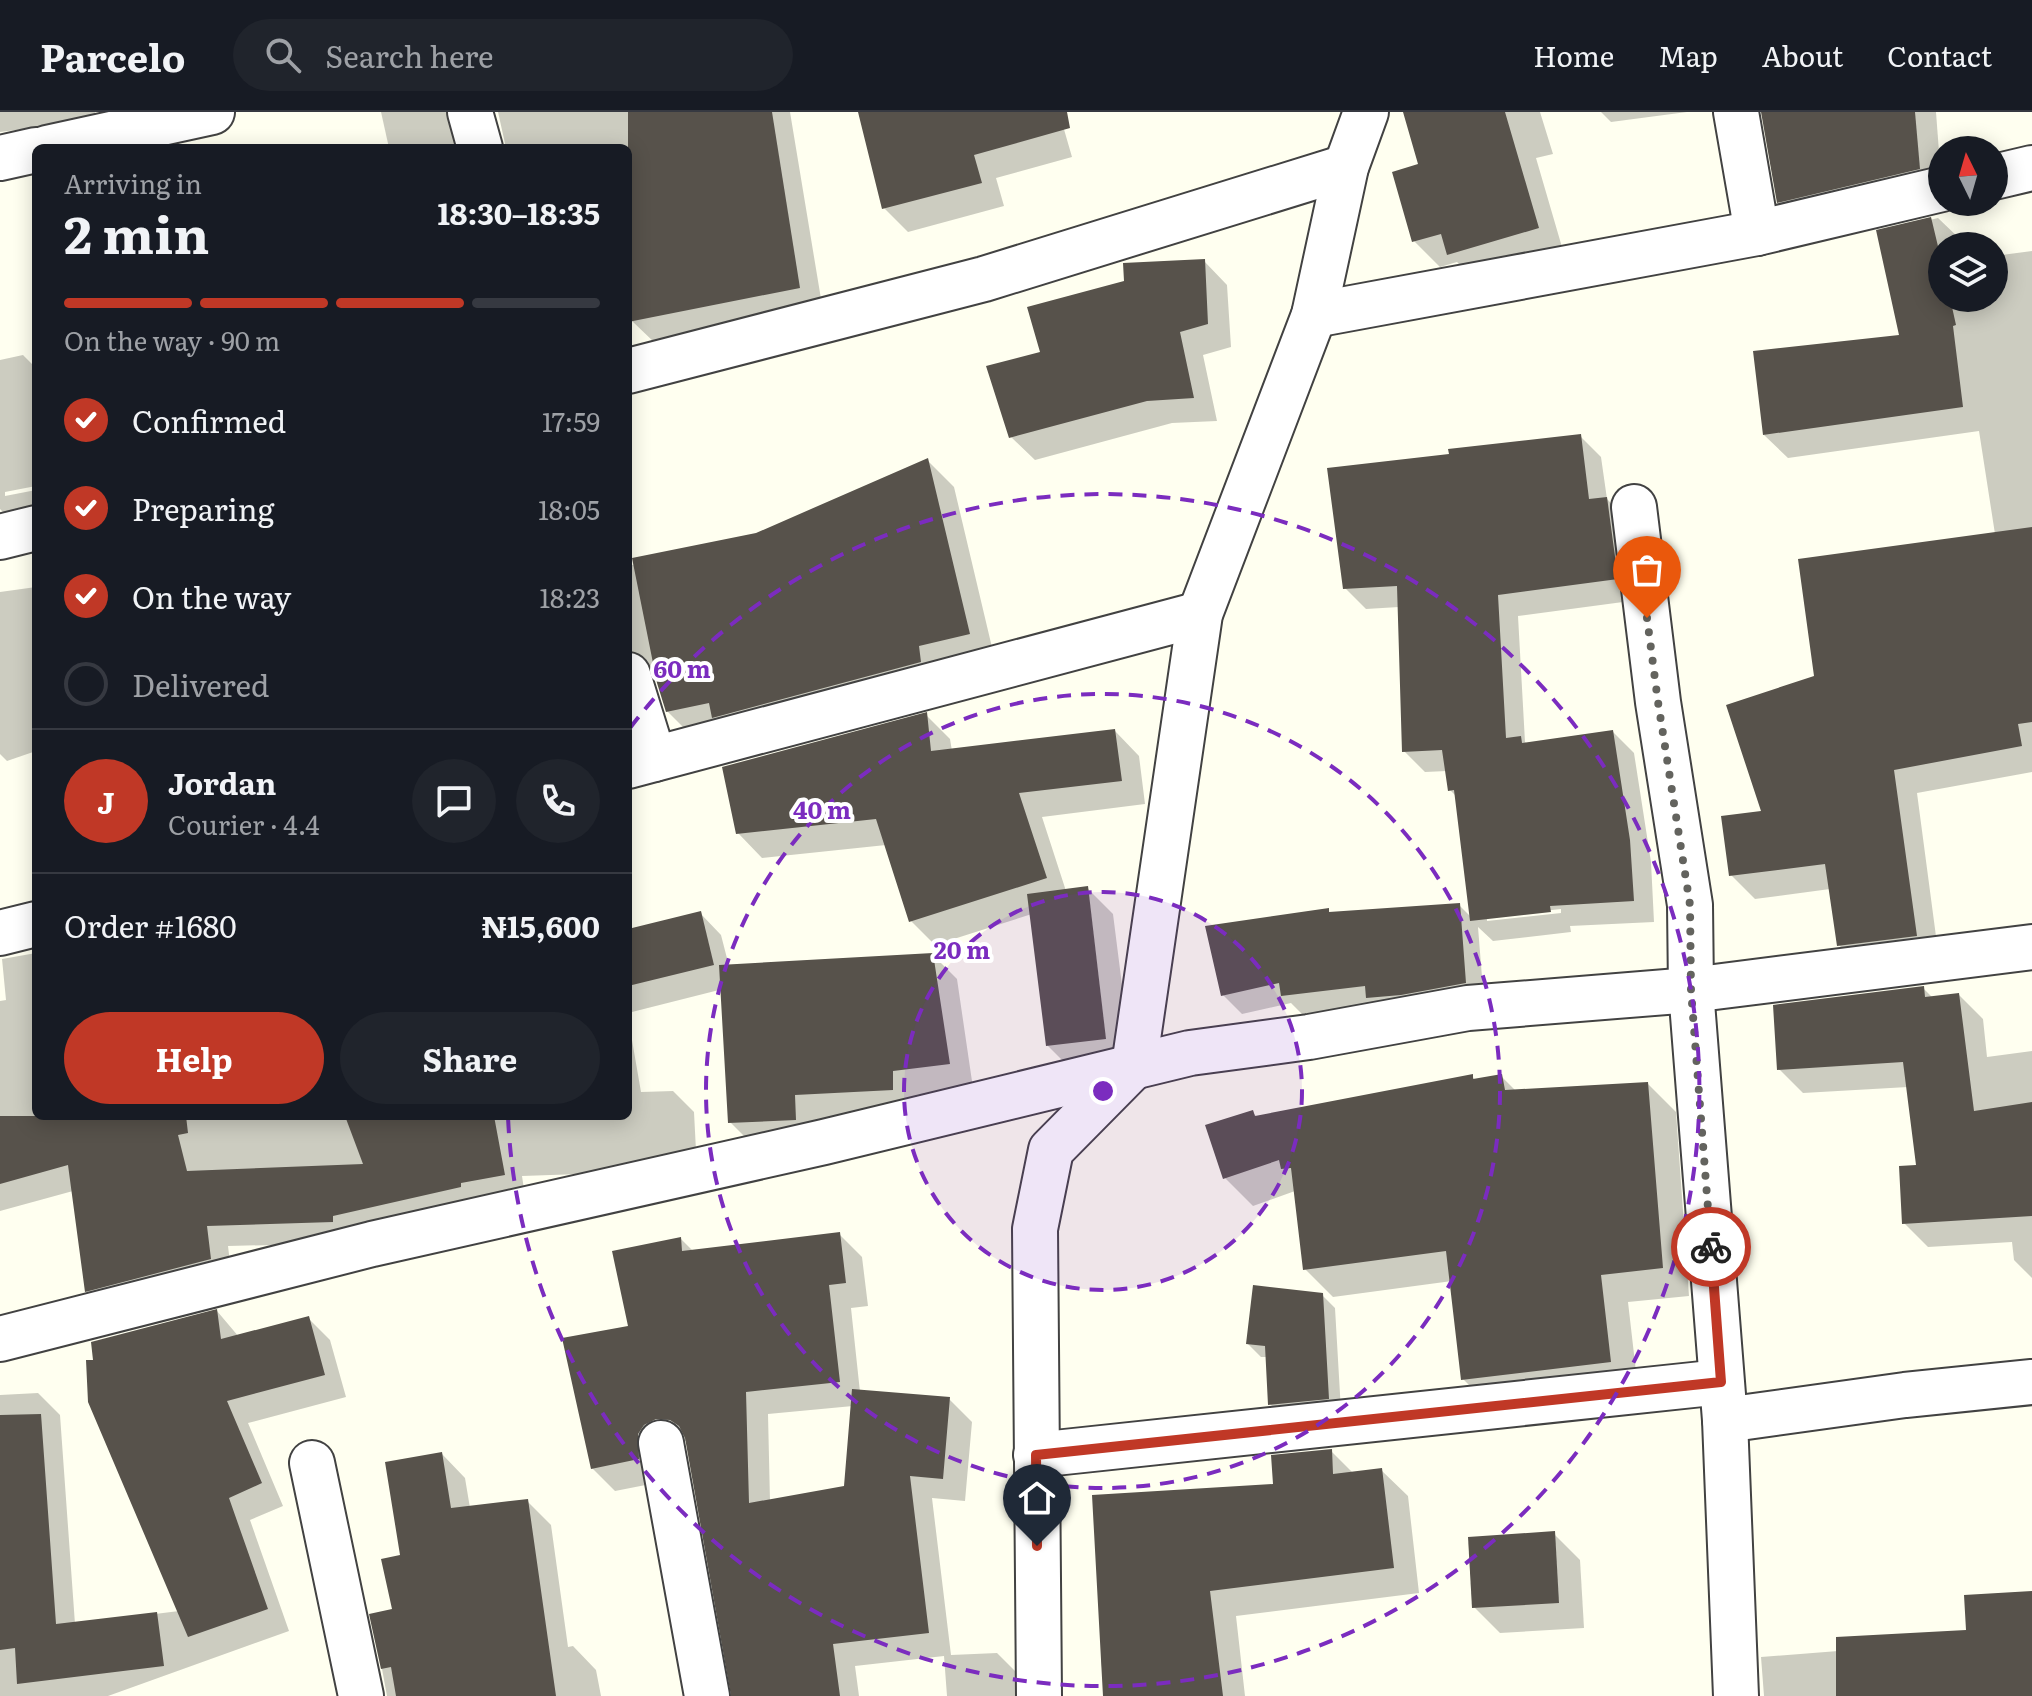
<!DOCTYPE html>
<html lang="en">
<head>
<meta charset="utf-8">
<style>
  body { margin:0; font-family:Literata,serif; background:#20242c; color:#f1f3f6; height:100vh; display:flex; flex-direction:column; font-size:30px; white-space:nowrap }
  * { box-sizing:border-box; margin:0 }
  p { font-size:26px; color:#9ea1a6 }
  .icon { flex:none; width:44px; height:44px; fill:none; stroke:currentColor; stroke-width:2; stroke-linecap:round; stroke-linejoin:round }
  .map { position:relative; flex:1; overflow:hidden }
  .details { position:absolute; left:32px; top:32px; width:600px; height:976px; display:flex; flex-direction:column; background:#171b24; border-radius:12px; box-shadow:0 4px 20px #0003 }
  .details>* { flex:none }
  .needle { width:52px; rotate:355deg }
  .buttons { position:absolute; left:1928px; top:24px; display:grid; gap:16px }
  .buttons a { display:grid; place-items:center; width:80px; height:80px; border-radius:50%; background:#171b24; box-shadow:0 4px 20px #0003; font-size:40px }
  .pin { position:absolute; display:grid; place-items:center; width:68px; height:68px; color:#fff; margin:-82px -34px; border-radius:50% 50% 50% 0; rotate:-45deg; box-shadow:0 0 8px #0007 }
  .pin .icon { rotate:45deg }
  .courier { position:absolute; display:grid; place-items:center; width:80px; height:80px; margin:-40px; border:6px solid #c03826; border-radius:50%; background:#fff; color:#222; box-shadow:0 2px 10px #0007 }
  .headline em { font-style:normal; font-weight:700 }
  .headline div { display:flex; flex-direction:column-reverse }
  .headline { display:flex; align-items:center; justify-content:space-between; height:136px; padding:0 32px }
  h1 { font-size:52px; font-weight:700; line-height:60px }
  .bar { display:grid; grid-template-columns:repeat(4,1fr); gap:12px 8px; align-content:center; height:96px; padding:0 32px }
  .bar i { height:10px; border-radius:6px; background:#363941 }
  .bar .selected { background:#c03826 }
  .bar p { grid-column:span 4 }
  .line { display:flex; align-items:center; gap:20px; padding:0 32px; border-top:2px solid #363941 }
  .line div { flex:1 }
  .round { display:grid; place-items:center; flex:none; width:84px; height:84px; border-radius:42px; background:#20242c }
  ol { padding:0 32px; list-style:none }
  li { display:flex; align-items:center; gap:24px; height:88px }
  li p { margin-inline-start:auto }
  li .icon { padding:8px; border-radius:50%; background:#c03826; color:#fff; stroke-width:4 }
  li:last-child { color:#9ea1a6 }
  li i { width:44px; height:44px; border:4px solid #363941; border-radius:50% }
  .button { display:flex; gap:16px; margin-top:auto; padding:16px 32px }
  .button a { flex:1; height:92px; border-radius:48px; background:#c03826; color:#fff; font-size:32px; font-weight:700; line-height:92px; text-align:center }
  .button a+a { background:#20242c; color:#f1f3f6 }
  header { display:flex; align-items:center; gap:48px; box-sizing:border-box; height:112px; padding:0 40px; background:#171b24; border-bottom:2px solid #363941 }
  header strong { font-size:38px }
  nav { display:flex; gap:44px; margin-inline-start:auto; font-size:28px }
  .search { width:560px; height:72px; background:#20242c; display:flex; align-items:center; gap:20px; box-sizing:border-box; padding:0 28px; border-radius:44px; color:#9ea1a6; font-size:30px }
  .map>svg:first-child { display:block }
</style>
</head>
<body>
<header>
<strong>Parcelo</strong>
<div class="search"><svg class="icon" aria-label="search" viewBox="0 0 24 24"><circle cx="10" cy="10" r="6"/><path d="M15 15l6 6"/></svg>Search here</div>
<nav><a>Home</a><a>Map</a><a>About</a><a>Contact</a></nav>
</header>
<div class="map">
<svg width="2032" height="1584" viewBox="0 0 2032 1584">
  <rect width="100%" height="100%" fill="#fffff0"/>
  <!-- shadow -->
  <g fill="#0003" fill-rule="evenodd">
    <path d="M0,0H95L96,8L0,20Z"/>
    <path d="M381,0H486L470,36H389Z"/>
    <path d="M498,0H790L823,199L656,232L632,209L628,187V36H506Z"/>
    <path d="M861,0H1059L1072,45L996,66L1004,94L908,120L884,96Z"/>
    <path d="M1405,0H1540L1553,42L1536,46L1564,142L1475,168L1457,150L1440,155L1414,129L1421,54Z"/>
    <path d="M1601,0H1687L1611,10Z"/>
    <path d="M1763,0H1936L1942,80L1802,113L1779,90Z"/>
    <path d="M1938,106L1962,129V134H1942V186H1994V144L2032,139V660L1917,681L1939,847L1862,857L1839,833L1830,777L1755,787L1731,763L1763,701L1816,566L1995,422L1979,319L1788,346L1764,323L1902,225L1879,120Z"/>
    <path d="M1204,149L1227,173L1231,235L1203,243L1217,309L1172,311L1035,348L1011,325L1042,241L1126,170Z"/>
    <path d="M23,243L36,256V374L5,380V384L36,378V407L14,411L0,397V248Z"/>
    <path d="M1580,324L1601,345L1607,387L1627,408L1638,488L1518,504L1525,630L1527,632L1613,620L1634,641L1651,750L1654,810L1570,814L1571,820L1493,829L1478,815L1484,890L1376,893L1302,902L1291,891L1242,902L1223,883L1328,798L1331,802L1459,793L1472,806L1457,685L1450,678L1447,659L1425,660L1404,639L1399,495L1366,497L1345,476L1451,343ZM1561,797V801L1487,809V805Z"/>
    <path d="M927,348L954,375L995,548L694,626L667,599L657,565H649L628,638V454L756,423Z"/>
    <path d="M36,475V639L7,649L0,642V480Z"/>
    <path d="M926,603L950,627L952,639L1115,619L1139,644L1145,692L1042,705L1066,779L1087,776L1113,802L1132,952L1074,960L1048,934L1032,802L935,833L911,809L886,733L762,746L738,721Z"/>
    <path d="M700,801L721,823L729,854L933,843L957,867L973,976L916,983L917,1001L818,1007L820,1032L754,1034L730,1010L723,877L628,901V819Z"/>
    <path d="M36,841V1004H628V905L641,980L673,979L694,1000L697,1058L522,1064L525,1084L354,1131L228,1134L232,1168L108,1200L86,1179L73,1079L0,1099V889L6,888L2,847Z"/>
    <path d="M1923,876L1933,886L1959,883L1983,907L1987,945L2032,939V1166L2014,1148L2012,1130L1928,1135L1904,1111L1918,1055L1908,975L1803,981L1779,957Z"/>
    <path d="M1472,964L1476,969L1501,964L1516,979L1648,972L1676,1000L1689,1184L1628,1190L1638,1277L1491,1295L1463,1267L1452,1169L1333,1185L1305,1157L1295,1079L1253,1094L1225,1066L1252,1000L1257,1005Z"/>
    <path d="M839,1122L862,1145L868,1194L851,1196L860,1280L949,1287L972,1310L965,1389L932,1386L951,1543L997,1541L1023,1567L1025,1584H947L944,1544L855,1554L859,1584H733L688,1329H680L661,1370L615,1379L592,1356L630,1215L681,1127L693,1139ZM853,1294L846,1376L770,1389L768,1302Z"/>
    <path d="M1322,1183L1335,1196L1341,1299L1283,1305L1270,1292L1268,1245H1261L1248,1232Z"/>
    <path d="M217,1199L239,1225L308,1206L330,1228L346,1285L248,1311L283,1394L250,1408L289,1519L108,1584H0V1283L38,1281L60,1303L75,1512L179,1499Z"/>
    <path d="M1331,1339L1354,1362L1381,1358L1408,1384L1419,1481L1236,1504L1245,1584H1106L1101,1549Z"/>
    <path d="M442,1342L465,1366L470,1396L527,1389L551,1413L568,1535L573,1534L596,1558L601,1584H387L372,1503L394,1498L402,1444Z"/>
    <path d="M1554,1422L1580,1448L1584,1516L1500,1521L1474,1495Z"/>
    <path d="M2032,1481V1584H1764L1761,1545L1838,1539L1968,1520Z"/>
  </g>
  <!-- building -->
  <g fill="#57524b">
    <path d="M628,0H772L800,176L628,210Z"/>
    <path d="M858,0H1067L1070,16L974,43L982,71L882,97Z"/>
    <path d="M1403,0H1505L1539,116L1447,143L1441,122L1412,130L1392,60L1418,52Z"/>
    <path d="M1761,0H1915L1920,57L1777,91Z"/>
    <path d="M1931,105L1942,151V186H1950L1956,213L1953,214L1963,295L1763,323L1753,239L1899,223L1876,118Z"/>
    <path d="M1205,147L1208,212L1180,220L1194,286L1147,289L1009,326L986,254L1040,240L1027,195L1124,169L1123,151Z"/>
    <path d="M1581,322L1589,387L1607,385L1618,467L1498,483L1506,626L1521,624L1522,631L1613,618L1630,728L1634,789L1550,794L1551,800L1470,809L1454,678L1448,679L1442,638L1402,640L1397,474L1343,477L1327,356L1449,342L1448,337Z"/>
    <path d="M928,346L970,522L919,534L921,550L712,606L709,591L666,600L657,571L632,446L756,421Z"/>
    <path d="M2032,415V610L2018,612L2022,634L1894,658L1917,824L1837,834L1825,752L1729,764L1721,704L1761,699L1726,593L1814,564L1798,447Z"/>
    <path d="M927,600L931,639L1115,617L1122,669L1019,681L1047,766L909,810L876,707L736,722L722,655Z"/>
    <path d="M1088,774L1106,927L1046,934L1027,782Z"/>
    <path d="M1460,791L1466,871L1401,883L1366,886L1365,874L1281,884L1279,871L1221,884L1205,814L1329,796V800Z"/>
    <path d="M701,799L714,853L628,874V817Z"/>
    <path d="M933,841L950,952L893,959V978L795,983L796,1008L728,1011L719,853Z"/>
    <path d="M1924,874L1925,885L1959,881L1974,999L2032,990V1104L1902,1112L1899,1054L1916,1053L1903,950L1777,958L1773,893Z"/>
    <path d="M1473,962V967L1502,962L1505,978L1648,970L1663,1156L1601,1163L1611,1250L1461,1268L1446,1139L1303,1158L1291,1056L1281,1057L1279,1048L1223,1067L1205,1013L1253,998L1255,1004Z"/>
    <path d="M0,1004H186L188,1021L178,1023L187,1059L363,1052L345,1004H494L505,1063L461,1071V1075L333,1104V1110L207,1114L211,1147L85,1180L68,1053L0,1072Z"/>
    <path d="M840,1120L846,1171L829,1173L840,1270L746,1280L749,1391L844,1374L852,1277L950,1285L943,1367L910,1364L929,1521L833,1532L840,1584H731L685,1326L679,1314L670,1308L656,1307L644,1313L638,1322L639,1347L591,1357L562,1226L628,1214L612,1139L681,1125L682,1139Z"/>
    <path d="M1253,1173L1323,1181L1329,1287L1268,1293L1265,1234L1246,1232Z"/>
    <path d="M217,1197L221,1227L309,1204L325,1263L227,1289L262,1371L229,1386L268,1497L188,1525L88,1290L86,1248H93L91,1230Z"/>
    <path d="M41,1302L56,1512L157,1500L164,1554L17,1572L15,1536L0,1538V1303Z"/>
    <path d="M1332,1337L1333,1362L1382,1356L1394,1456L1210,1479L1223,1584H1103L1092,1383L1273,1372L1271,1343Z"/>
    <path d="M442,1340L451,1396L528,1387L556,1584H396L391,1555L381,1557L369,1502L392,1497L381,1447L400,1443L385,1350Z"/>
    <path d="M1555,1419L1559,1491L1472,1496L1468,1425Z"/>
    <path d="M2032,1479V1584H1836V1525L1966,1518L1964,1483Z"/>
  </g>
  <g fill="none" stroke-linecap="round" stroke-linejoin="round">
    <defs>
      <g id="street">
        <path d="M470,0L480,36"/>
        <path d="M1736,0L1757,121"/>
        <path d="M47,36L212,0"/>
        <path d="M0,46L36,38"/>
        <path d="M1994,65L2032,56"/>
        <path d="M1314,203L1757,121L1942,77"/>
        <path d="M628,259L984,167L1346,55"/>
        <path d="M1634,395L1658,590L1690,793L1691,878L1725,1308L1736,1584"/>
        <path d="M0,425L36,416"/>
        <path d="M628,563L654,647"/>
        <path d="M628,654L1200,502"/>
        <path d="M0,821L36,812"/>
        <path d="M0,1227L372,1132L824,1030L1190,941L1309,925L1468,896L1691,878L2032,835"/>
        <path d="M1725,1308L1905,1283L2032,1270"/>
        <path d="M661,1331L707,1584"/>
        <path d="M1036,1343L1721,1270"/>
        <path d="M312,1351L361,1584"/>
        <path d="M1039,1584L1035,1117L1051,1038L1134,954L1200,502L1314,203L1346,55L1366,0"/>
      </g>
    </defs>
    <!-- street casing -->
    <use href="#street" stroke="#424242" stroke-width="48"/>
    <!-- street -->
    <use href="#street" stroke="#fff" stroke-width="44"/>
  </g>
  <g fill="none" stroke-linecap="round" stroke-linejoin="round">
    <!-- done -->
    <path stroke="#63635e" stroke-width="8" stroke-dasharray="0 14.4" d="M1647,506L1658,590L1690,793L1691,878L1711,1135"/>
    <!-- route -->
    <path stroke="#c03826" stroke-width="10" d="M1037,1434L1036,1343L1721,1270L1711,1135"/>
  </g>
  <!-- distance rings -->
  <circle cx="1103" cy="979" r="199" fill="#7b2cbf" fill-opacity=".12"/>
  <g fill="none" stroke="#7b2cbf" stroke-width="4" stroke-dasharray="14 10">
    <circle cx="1103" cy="979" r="199"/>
    <circle cx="1103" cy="979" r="397"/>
    <path d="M630 616A596 596 0 1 1 508 1005"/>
  </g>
  <circle cx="1103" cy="979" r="12" fill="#7b2cbf" stroke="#fff" stroke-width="4"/>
  <g font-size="24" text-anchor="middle" font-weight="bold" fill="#7b2cbf" stroke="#fff" stroke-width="8" stroke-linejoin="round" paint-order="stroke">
    <text x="682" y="566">60 m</text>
    <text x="822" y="707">40 m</text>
    <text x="962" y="847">20 m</text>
  </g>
</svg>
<div class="buttons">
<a><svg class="needle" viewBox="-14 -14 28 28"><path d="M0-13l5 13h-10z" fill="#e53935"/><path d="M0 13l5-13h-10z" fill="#9ea1a6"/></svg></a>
<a><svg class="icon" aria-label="layers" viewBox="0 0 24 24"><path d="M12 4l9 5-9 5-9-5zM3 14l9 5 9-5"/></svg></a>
</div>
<div class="pin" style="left:1647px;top:506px;background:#ea580c"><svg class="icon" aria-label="bag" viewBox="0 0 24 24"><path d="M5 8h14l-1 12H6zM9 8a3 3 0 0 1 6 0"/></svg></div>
<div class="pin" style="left:1037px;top:1434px;background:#1f2937"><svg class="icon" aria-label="home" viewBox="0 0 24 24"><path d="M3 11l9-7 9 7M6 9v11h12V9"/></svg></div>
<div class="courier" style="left:1711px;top:1135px"><svg class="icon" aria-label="bike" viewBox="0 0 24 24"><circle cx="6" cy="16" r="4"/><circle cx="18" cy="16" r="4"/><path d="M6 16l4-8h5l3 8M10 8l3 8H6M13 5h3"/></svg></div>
<section class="details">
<div class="headline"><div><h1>2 min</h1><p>Arriving in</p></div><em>18:30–18:35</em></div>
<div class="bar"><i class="selected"></i><i class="selected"></i><i class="selected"></i><i></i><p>On the way · 90 m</p></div>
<ol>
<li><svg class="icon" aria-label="check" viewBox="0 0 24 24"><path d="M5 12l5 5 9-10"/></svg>Confirmed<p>17:59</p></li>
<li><svg class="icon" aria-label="check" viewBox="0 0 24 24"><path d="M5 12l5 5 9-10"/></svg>Preparing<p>18:05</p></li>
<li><svg class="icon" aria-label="check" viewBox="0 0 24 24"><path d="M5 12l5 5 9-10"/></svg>On the way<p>18:23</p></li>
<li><i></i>Delivered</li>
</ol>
<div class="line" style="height:144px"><b class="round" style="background:#c03826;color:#fff">J</b><div><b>Jordan</b><p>Courier · 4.4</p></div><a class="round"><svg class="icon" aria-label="chat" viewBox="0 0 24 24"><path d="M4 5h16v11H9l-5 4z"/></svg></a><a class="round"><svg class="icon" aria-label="phone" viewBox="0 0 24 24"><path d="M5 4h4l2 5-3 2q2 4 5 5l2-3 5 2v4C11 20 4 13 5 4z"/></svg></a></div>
<div class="line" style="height:104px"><div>Order #1680</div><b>₦15,600</b></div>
<div class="button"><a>Help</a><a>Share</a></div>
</section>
</div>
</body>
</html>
